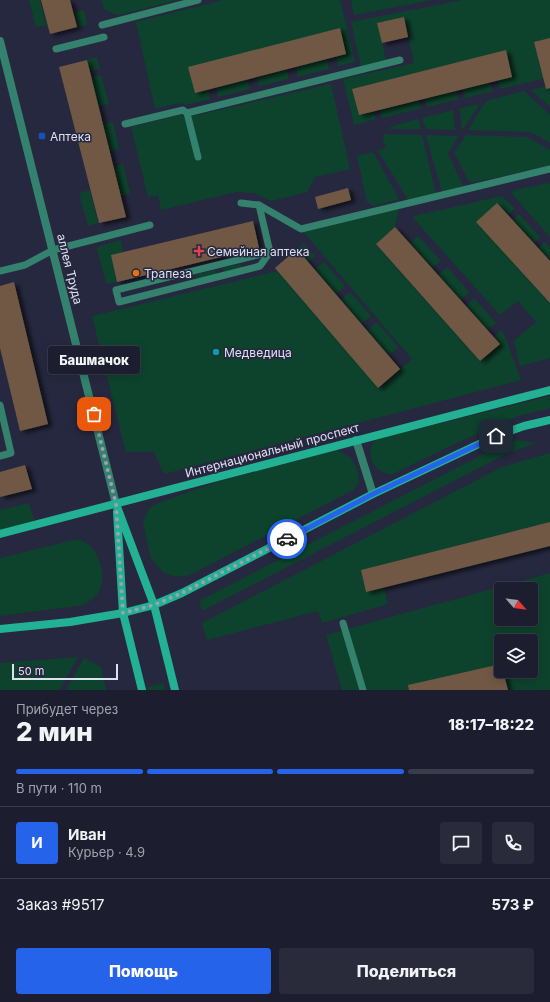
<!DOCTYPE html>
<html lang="ru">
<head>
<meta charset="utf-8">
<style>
  body { margin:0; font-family:Inter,sans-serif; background:#292b3b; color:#f1f3f6; height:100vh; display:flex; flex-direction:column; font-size:15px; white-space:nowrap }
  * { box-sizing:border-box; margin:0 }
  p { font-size:13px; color:#a0a2aa }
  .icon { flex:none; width:22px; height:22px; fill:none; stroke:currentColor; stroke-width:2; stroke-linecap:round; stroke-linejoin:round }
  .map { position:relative; height:690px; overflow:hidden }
  .side { display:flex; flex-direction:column; background:#1c1e2f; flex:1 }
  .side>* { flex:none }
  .needle { width:26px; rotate:118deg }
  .fabs { position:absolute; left:494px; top:582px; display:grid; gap:8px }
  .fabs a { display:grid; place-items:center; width:44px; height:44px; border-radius:4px; background:#1c1e2f; box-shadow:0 2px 10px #0003,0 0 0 1px #3a3c4b; font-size:20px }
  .scale { position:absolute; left:12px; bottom:10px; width:106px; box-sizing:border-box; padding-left:4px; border:2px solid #dee0ef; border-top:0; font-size:11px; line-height:14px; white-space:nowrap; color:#dee0ef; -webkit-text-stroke:3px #26283f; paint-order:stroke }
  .pin { position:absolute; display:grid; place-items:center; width:34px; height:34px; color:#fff; margin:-17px; border-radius:8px; box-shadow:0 2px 6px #0006 }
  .courier { position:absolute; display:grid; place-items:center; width:40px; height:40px; margin:-20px; border:3px solid #2563eb; border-radius:50%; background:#fff; color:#222; box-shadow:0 1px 5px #0007 }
  .bubble { position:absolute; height:28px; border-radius:4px; background:#1c1e2f; box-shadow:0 2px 10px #0003,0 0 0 1px #3a3c4b; font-size:13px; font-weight:800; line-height:28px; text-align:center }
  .headline em { font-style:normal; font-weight:800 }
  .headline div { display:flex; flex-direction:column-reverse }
  .headline { display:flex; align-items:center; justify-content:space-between; height:68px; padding:0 16px }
  h1 { font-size:26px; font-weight:800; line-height:30px }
  .bar { display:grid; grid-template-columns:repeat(4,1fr); gap:6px 4px; align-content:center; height:48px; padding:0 16px }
  .bar i { height:5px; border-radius:3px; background:#3a3c4b }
  .bar .current { background:#2563eb }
  .bar p { grid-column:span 4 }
  .line { display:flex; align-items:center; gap:10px; padding:0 16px; border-top:1px solid #3a3c4b }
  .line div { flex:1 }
  .round { display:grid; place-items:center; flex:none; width:42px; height:42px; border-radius:4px; background:#292b3b }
  .action { display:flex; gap:8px; margin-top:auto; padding:8px 16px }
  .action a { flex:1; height:46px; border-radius:4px; background:#2563eb; color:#fff; font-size:16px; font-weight:800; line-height:46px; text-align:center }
  .action a+a { background:#292b3b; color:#f1f3f6 }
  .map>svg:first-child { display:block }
</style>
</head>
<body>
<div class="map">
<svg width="550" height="690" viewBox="0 0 550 690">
  <defs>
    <filter id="shadow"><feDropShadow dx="4.5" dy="2.5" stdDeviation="2" flood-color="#0009"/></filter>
  </defs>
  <rect width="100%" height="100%" fill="#26283f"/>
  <!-- green -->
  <g fill="#0d432c" fill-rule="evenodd">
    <path d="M29,0H40L46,25L36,27Z"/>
    <path d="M102,0H178L118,15L109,12L104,9Z"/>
    <path d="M224,0H340L355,62L338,66L336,57L346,54L208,89L210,99L185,105L179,103L155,109L136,22Z"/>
    <path d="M351,0H432L354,15Z"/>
    <path d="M462,0H550V38L534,42L541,71L550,77L500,89L497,81L512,76L506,51L352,89L359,115L375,111L376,119L354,125L343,79L414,63L404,17L382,43L386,60L361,66L351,22Z"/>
    <path d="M84,10L87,25L77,27L73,13Z"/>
    <path d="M97,57L100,69L90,71L87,60Z"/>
    <path d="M327,59L329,69L298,77L296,67Z"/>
    <path d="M287,69L289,79L259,86L257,77Z"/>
    <path d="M101,75L109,104L98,106L91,77Z"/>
    <path d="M247,79L250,89L218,97L216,87Z"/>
    <path d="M490,82L493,91L465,98L463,89Z"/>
    <path d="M331,84L350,169L315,177L307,192L271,201L254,193L236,192L161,210L158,195L148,197L131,127L180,115L193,116Z"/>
    <path d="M550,85V107L531,90Z"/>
    <path d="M456,91L458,99L427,107L425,99Z"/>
    <path d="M524,91L550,115V143L531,132L468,130L486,101Z"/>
    <path d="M419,100L421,108L382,118L380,110Z"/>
    <path d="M480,104L462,131L460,108Z"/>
    <path d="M453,110L455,130L426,129L422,118Z"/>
    <path d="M418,119L421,129H389L390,127Z"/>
    <path d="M113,122L119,149L109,151L103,124Z"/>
    <path d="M384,134L422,135L436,194L408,200L378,150L386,148L383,140Z"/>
    <path d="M426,135L458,136L448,154L463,186L442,192Z"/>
    <path d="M466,135L527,137L550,150V166L470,183L454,153Z"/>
    <path d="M373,152L399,199L374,206L367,202L357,156Z"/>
    <path d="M123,164L130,193L121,196L113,167Z"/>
    <path d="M550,183V237L512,194L514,190Z"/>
    <path d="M90,190L98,223L88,226L79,193Z"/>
    <path d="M502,196L515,209L508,215L497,203L477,222L550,303V358L520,366L514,341L536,322L518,301L500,315L414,219V216Z"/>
    <path d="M399,206L395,227L376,244L480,361L500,344L494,337L501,330L504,334L521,380L164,474L154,452H126L92,316L278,271L379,388L412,359L301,229Z"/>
    <path d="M519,214L540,237L534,243L513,220Z"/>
    <path d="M418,236L441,261L432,268L410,243Z"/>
    <path d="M121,240L123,252L111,255L117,282L108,284L106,283L97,249L99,246Z"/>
    <path d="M545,242L550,248V261L538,248Z"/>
    <path d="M304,243L315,256L308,262L297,249Z"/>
    <path d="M324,262L345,286L336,294L315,269Z"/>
    <path d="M241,264L242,269L224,273L222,268Z"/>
    <path d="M447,267L469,292L460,300L438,275Z"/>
    <path d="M215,270L216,274L196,279L195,275Z"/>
    <path d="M350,292L371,316L361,324L341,300Z"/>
    <path d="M474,298L496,323L487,330L466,306Z"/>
    <path d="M377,322L398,347L388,356L367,331Z"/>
    <path d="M550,396V408L518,416L454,444L393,474C374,475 362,451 377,439Z"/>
    <path d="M517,440L536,443L506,454L202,611L199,601L497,447Z"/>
    <path d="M336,450C354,458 356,462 359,482L353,490L190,575L176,577L164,573L151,559L143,522L149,509L158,503L223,480Z"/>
    <path d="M550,453V522L361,570L366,592L384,588L388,604L322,623L318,611L207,640L202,623L502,467Z"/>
    <path d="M29,503L34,521L0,530V510Z"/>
    <path d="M78,539C82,541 86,542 89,545C99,554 105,574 101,587C99,594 90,601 84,605L0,616V558Z"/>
    <path d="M550,573V690H342L326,635ZM501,589H531V619H501ZM501,641H531V671H501Z"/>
    <path d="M78,657L59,690H0V663Z"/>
    <path d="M84,658L101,667L106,690H66Z"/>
    <path d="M163,683L165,690H148V687Z"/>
  </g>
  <!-- building -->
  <g fill="#6f5945" filter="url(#shadow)">
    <path d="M41,0H70L77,27L50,34Z"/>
    <path d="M404,17L408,37L382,43L377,23Z"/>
    <path d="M340,28L346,54L195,93L188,67Z"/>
    <path d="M550,38V88L546,89L534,42Z"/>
    <path d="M506,50L512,77L359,115L352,89Z"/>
    <path d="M87,60L126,217L99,223L59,67Z"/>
    <path d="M348,188L351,200L318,209L315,197Z"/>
    <path d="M497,203L550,261V303L476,222Z"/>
    <path d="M253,221L259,248L117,282L111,255Z"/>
    <path d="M395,227L500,344L480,361L376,244Z"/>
    <path d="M297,249L400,369L378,388L275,268Z"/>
    <path d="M14,282L48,424L20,431L0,348V286Z"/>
    <path d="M25,465L32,489L0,497V472Z"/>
    <path d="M550,522V546L366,592L361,570Z"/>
    <path d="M501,664V671H503L508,690H409L408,685Z"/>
  </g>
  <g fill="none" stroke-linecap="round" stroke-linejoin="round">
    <!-- service -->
    <g stroke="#34816d" stroke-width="7">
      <path d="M102,25L198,0"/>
      <path d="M56,49L104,37"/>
      <path d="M125,124L183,110L187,113"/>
      <path d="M198,157L187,113L400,60"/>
      <path d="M241,203L259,205L301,229L550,169"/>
      <path d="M259,205L270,252L116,290L119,302L260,266L270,252"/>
      <path d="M0,271L25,265L53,250L150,225"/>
      <path d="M0,405L11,453L0,456"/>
      <path d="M343,623L363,690"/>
    </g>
    <!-- tertiary -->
    <g stroke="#34816d" stroke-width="8">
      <path d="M0,41L116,504"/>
      <path d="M356,440L373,494"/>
    </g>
    <!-- secondary -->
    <g stroke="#22b293" stroke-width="8">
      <path d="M116,504L154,605L175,690"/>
      <path d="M117,512L123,613L142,690"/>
      <path d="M0,534L550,390"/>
      <path d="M0,629L70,622L123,613L154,605L182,593L373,494L496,436L524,426L550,420"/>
    </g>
  </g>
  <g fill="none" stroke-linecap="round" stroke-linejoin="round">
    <!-- done -->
    <path stroke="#9ea0b1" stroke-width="4" stroke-dasharray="0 7.2" d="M94,414L116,504L123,613L154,605L182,593L287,539"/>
    <!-- route -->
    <path stroke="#2563eb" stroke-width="5" d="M287,539L373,494L496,436"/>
  </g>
  <!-- markers -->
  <rect fill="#1a4fb4" stroke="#26283f" stroke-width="1.5" x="38" y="132" width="8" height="8" rx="2"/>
  <path fill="#e0444e" stroke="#26283f" stroke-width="1.5" d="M197 245h4v4h4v4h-4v4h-4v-4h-4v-4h4z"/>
  <circle fill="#e8710a" stroke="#26283f" stroke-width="1.5" cx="136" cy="273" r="4"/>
  <circle fill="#0f9aa8" stroke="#26283f" stroke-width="1.5" cx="216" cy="352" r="4"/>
  <g text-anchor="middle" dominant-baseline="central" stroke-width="3" stroke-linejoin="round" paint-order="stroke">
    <!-- poi labels -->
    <g font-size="12" fill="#dee0ef" stroke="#26283f" text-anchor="start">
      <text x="50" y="136">Аптека</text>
      <text x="207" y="251">Семейная аптека</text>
      <text x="144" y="273">Трапеза</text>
      <text x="224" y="352">Медведица</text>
    </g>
    <!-- street labels -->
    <g font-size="12" fill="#dee0ef" stroke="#26283f">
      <text transform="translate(70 269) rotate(76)">аллея Труда</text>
      <text transform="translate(272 450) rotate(-15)">Интернациональный проспект</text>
    </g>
  </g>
</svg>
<div class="fabs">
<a><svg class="needle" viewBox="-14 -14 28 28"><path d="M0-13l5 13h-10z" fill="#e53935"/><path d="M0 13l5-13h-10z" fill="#a0a2aa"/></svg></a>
<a><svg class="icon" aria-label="layers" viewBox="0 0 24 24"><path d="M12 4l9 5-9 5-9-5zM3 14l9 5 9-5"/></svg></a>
</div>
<div class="scale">50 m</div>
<div class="pin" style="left:94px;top:414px;background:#ea580c"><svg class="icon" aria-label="bag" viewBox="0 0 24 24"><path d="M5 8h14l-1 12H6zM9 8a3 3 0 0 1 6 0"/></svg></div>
<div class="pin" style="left:496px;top:436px;background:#1f2937"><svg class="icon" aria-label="home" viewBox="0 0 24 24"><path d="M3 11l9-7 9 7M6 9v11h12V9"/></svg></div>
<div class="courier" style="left:287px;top:539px"><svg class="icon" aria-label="car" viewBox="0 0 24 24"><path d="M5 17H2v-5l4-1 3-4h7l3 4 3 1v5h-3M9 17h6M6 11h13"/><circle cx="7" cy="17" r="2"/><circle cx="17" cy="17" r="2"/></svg></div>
<div class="bubble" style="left:48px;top:346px;width:92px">Башмачок</div>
</div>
<section class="side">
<div class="headline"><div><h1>2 мин</h1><p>Прибудет через</p></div><em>18:17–18:22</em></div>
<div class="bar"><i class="current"></i><i class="current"></i><i class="current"></i><i></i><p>В пути · 110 m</p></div>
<div class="line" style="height:72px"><b class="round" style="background:#2563eb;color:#fff">И</b><div><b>Иван</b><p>Курьер · 4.9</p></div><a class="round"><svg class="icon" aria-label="chat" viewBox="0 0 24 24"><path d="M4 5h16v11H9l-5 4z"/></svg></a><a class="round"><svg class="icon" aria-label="phone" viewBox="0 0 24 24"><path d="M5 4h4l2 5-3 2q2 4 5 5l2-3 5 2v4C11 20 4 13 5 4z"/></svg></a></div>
<div class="line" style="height:52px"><div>Заказ #9517</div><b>573 ₽</b></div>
<div class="action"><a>Помощь</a><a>Поделиться</a></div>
</section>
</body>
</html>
